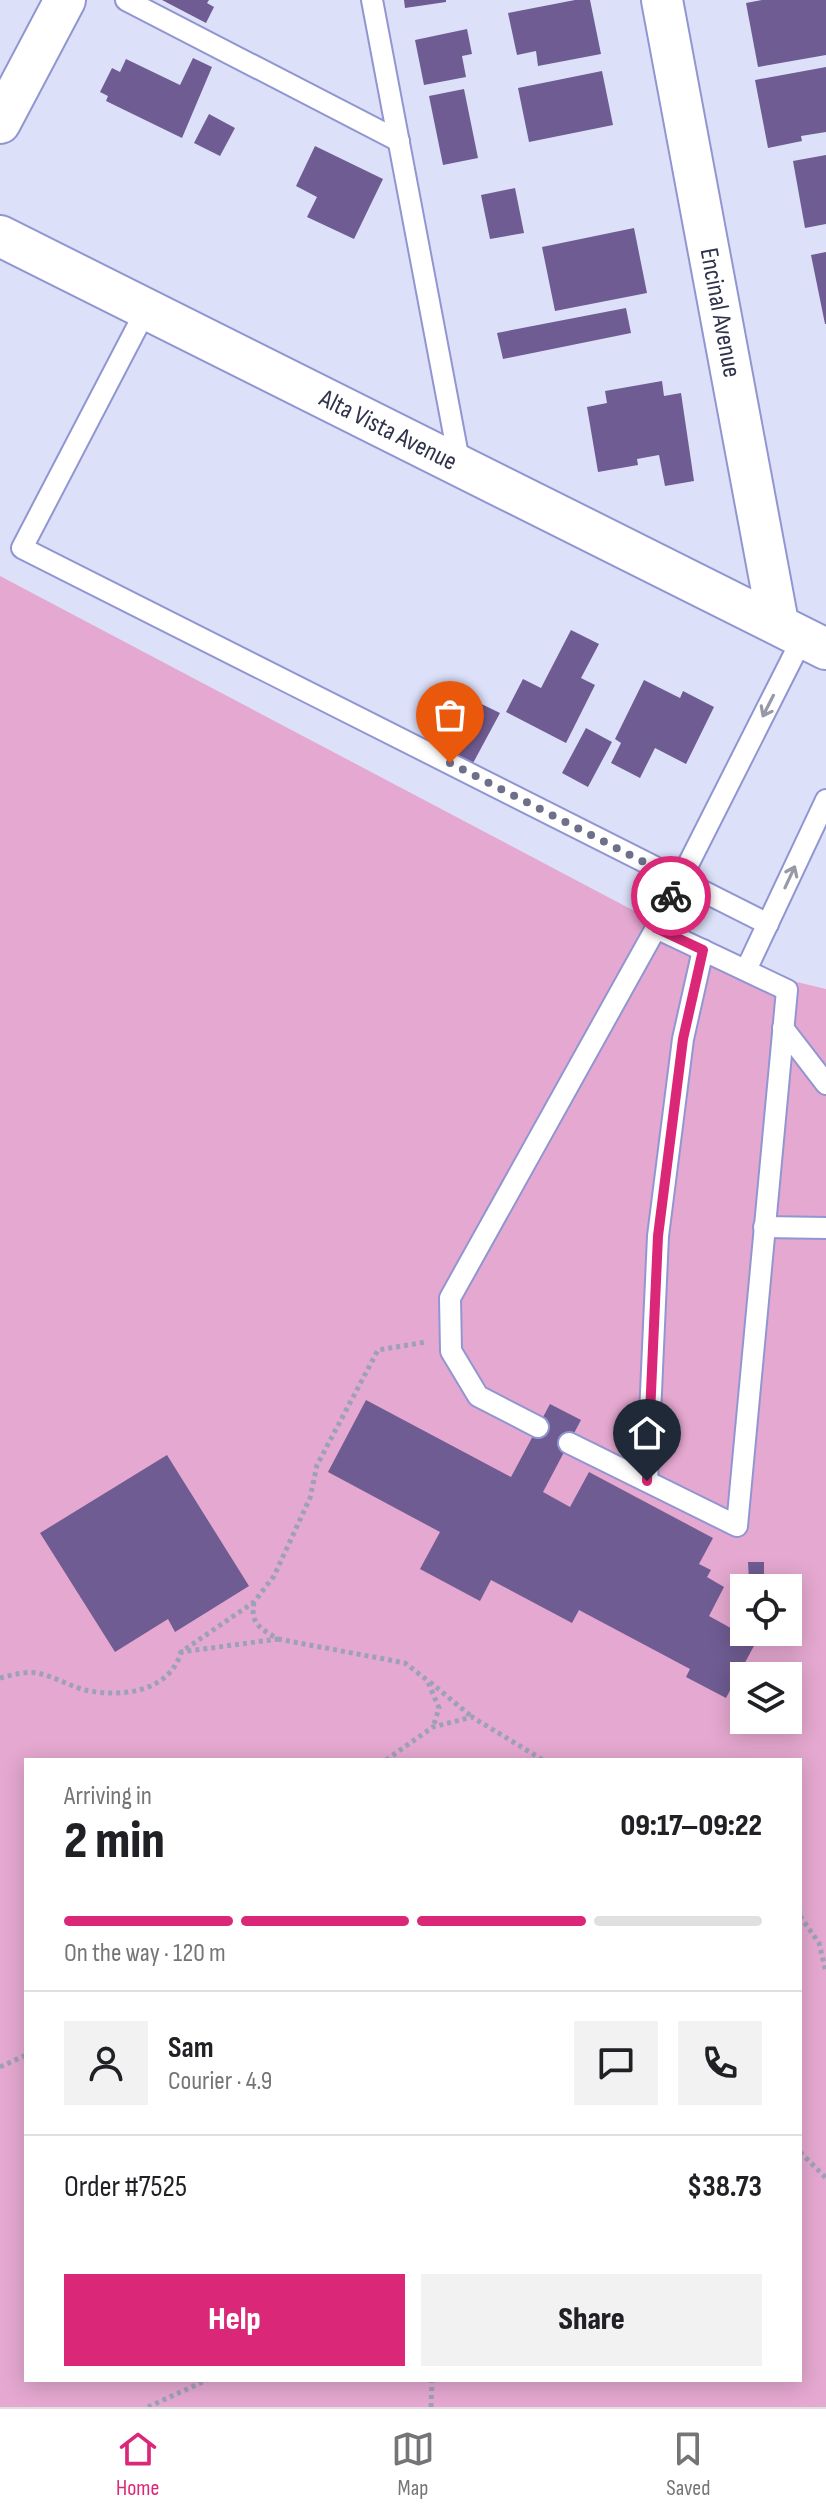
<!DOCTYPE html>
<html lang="en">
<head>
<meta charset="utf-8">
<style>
  body { margin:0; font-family:"Sofia Sans Condensed",sans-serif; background:#f2f2f2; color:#202124; height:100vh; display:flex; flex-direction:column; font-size:30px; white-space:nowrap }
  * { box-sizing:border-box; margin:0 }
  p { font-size:26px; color:#757577 }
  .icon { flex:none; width:44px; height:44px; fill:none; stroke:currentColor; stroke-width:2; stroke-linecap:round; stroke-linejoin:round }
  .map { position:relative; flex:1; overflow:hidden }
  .drawer { position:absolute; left:24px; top:1758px; width:778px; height:624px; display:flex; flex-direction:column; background:#fff; border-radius:0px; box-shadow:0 4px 20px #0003 }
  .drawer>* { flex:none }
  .tools { position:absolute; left:730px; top:1574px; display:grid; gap:16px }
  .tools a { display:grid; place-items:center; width:72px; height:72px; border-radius:0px; background:#fff; box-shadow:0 4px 20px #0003; font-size:40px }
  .pin { position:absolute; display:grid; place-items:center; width:68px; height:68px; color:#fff; margin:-82px -34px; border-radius:50% 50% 50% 0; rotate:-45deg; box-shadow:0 0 8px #0007 }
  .pin .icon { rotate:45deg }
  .courier { position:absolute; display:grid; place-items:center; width:80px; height:80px; margin:-40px; border:6px solid #db2777; border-radius:50%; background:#fff; color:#222; box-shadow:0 2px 10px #0007 }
  .overview em { font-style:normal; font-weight:800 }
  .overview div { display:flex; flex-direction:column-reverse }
  .overview { display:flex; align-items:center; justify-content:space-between; height:136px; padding:0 40px }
  h1 { font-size:52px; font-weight:800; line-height:60px }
  .bar { display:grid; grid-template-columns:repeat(4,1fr); gap:12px 8px; align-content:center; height:96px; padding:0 40px }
  .bar i { height:10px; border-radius:6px; background:#e0e0e0 }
  .bar .on { background:#db2777 }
  .bar p { grid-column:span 4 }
  .line { display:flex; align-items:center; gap:20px; padding:0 40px; border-top:2px solid #e0e0e0 }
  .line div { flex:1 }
  .round { display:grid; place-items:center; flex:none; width:84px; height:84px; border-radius:0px; background:#f2f2f2 }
  .button { display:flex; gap:16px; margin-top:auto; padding:16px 40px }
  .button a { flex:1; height:92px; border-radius:0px; background:#db2777; color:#fff; font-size:32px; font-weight:800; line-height:92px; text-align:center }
  .button a+a { background:#f2f2f2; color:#202124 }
  .tab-bar { display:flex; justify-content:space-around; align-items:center; height:112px; border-top:2px solid #e0e0e0; background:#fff; font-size:22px; color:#757577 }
  .tab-bar a { display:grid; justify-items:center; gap:4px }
  .tab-bar .on { color:#db2777 }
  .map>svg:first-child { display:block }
</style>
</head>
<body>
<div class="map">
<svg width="826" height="2407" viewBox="0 0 826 2407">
  <rect width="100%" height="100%" fill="#dce0f9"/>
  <!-- green -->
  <path fill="#e5a8d0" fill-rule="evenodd" d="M0,576L746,970L826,989V2407H0ZM744,1588H788V1632H744ZM744,1676H788V1720H744ZM26,1760H800V2380H26Z"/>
  <!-- building -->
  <g fill="#6f5c92">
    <path d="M162,0H209L207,3L214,7L206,23Z"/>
    <path d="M404,0H446V2L405,8Z"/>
    <path d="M575,0H590L601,54L538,66L536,51L517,55L508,13Z"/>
    <path d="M762,0H826V55L758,67L746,3Z"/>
    <path d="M467,29L472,54L462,56L466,77L424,85L415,40Z"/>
    <path d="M193,58L212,67L182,138L106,101L108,96L100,92L112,68L120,72L126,59L180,85Z"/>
    <path d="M826,67V132L801,136L802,141L768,148L755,80Z"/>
    <path d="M602,71L613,125L529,142L518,88Z"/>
    <path d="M464,89L478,158L443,165L429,96Z"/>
    <path d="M209,114L235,128L220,156L194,143Z"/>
    <path d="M315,146L383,179L354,239L307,217L317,197L296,186Z"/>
    <path d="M826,155V224L805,228L793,161Z"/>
    <path d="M515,188L524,233L490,239L481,195Z"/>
    <path d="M634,228L647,293L555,311L542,247Z"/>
    <path d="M826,252V324H825L811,255Z"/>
    <path d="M626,308L631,333L503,359L497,333Z"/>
    <path d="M662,381L664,396L681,393L694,481L665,486L659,455L637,459L638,465L598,472L587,407L607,403L605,391Z"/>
    <path d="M571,630L599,644L581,678L595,685L566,743L506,712L523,679L541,688Z"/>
    <path d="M644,680L680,698L683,691L714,707L686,764L655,748L640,778L611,763L621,743L615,739Z"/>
    <path d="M467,697L500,713L472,765L441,749Z"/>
    <path d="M586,728L612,742L588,787L562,773Z"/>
    <path d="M366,1400L511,1477L550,1404L581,1420L543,1492L570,1507L589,1472L713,1538L699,1564L711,1570L707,1577L724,1587L709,1616L756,1642L726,1698L686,1677L690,1669L579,1610L572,1623L491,1580L480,1601L420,1569L440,1532L328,1472Z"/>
    <path d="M167,1455L249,1586L175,1632L168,1619L115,1652L40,1533Z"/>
    <path d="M748,1562H764V1582L749,1581Z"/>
  </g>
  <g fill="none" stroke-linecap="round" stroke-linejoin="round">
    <defs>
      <g id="lane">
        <path d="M126,0L399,141"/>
        <path d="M372,0L460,466"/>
        <path d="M146,310L22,548L768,924"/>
        <path d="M746,970L826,800"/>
        <path d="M783,1028L826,1084"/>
        <path d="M764,1227L826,1228"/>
        <path d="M538,1427L478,1396L451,1351L450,1298L656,928L803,637"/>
        <path d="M569,1443L737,1526L787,990L656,928"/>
        <path d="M647,1481L658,1236L683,1039L703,950"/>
      </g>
      <g id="street">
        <path id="s1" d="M662,0L778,623"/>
        <path d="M0,123L65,0"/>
        <path id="s2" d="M0,236L826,649"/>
      </g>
    </defs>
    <!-- lane casing -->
    <use href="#lane" stroke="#9196d1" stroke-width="24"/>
    <!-- street casing -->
    <use href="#street" stroke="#9196d1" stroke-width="44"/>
    <!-- path -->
    <g stroke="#9da0b9" stroke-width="5" stroke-dasharray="4 4" stroke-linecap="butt">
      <path d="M254,1602C250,1624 260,1628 278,1639L181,1652L254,1602L274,1576L310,1498L317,1465L378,1350L426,1342"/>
      <path d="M278,1639L405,1663L427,1680L439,1708L433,1727"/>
      <path d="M0,1678C12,1675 25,1671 37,1673C54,1676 69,1686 85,1690C121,1698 170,1692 181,1652"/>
      <path d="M430,1682L472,1717"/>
      <path d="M386,1760L433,1727L472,1717L543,1760"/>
      <path d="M800,1916L819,1943L826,1972"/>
      <path d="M0,2067L26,2055"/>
      <path d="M800,2152L826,2178"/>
      <path d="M148,2407L207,2380"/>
      <path d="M431,2407L432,2380"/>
    </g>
    <!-- lane -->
    <use href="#lane" stroke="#fff" stroke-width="20"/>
    <!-- street -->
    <use href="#street" stroke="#fff" stroke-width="40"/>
  </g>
  <!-- one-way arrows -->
  <defs><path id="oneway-shaft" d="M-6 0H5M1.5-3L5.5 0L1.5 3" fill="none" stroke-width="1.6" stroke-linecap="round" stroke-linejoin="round" transform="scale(2)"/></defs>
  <g stroke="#9899a6">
    <use href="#oneway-shaft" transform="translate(768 706) rotate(117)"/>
    <use href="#oneway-shaft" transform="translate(790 877) rotate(-65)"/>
  </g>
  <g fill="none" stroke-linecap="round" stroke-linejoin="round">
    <!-- done -->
    <path stroke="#6d7089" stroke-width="8" stroke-dasharray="0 14.4" d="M450,763L679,880L671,896"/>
    <!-- route -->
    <path stroke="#db2777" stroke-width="10" d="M647,1481L658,1236L683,1039L703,950L656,928L671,896"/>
  </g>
  <g text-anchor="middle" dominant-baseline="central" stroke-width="8" stroke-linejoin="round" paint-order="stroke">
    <!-- street labels -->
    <g font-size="26" fill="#31334c" stroke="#dce0f9">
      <text stroke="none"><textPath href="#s1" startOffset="318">Encinal Avenue</textPath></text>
      <text stroke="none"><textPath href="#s2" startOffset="434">Alta Vista Avenue</textPath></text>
    </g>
  </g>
</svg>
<div class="tools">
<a><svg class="icon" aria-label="locate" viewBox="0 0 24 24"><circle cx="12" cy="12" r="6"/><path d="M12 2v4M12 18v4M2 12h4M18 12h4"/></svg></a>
<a><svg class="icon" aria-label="layers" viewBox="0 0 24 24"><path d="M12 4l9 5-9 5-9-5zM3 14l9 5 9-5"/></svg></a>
</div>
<div class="pin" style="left:450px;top:763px;background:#ea580c"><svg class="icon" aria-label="bag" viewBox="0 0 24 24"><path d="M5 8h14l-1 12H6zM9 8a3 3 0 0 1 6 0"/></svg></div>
<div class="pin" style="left:647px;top:1481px;background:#1f2937"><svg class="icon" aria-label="home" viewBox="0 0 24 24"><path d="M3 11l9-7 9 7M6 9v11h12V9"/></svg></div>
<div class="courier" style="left:671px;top:896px"><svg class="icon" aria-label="bike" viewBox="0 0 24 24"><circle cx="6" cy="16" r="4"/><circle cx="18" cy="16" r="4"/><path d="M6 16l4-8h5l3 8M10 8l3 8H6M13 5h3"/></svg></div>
<section class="drawer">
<div class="overview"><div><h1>2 min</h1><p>Arriving in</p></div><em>09:17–09:22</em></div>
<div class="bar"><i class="on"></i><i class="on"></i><i class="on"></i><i></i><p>On the way · 120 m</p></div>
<div class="line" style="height:144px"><a class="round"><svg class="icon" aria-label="person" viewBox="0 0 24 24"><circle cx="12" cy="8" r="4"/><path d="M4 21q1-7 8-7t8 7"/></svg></a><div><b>Sam</b><p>Courier · 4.9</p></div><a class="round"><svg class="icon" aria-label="chat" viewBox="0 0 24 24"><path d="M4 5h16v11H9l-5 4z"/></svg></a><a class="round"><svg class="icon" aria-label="phone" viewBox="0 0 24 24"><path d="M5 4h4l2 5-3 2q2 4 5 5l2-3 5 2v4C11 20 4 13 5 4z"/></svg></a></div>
<div class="line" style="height:104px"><div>Order #7525</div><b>$38.73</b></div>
<div class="button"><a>Help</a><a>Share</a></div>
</section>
</div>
<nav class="tab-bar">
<a class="on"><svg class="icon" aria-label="home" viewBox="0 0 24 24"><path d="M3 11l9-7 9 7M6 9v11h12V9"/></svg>Home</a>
<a><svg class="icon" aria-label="map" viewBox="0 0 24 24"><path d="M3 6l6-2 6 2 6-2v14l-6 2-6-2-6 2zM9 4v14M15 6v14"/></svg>Map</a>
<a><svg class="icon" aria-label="saved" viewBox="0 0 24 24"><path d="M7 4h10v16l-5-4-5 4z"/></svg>Saved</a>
</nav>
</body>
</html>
